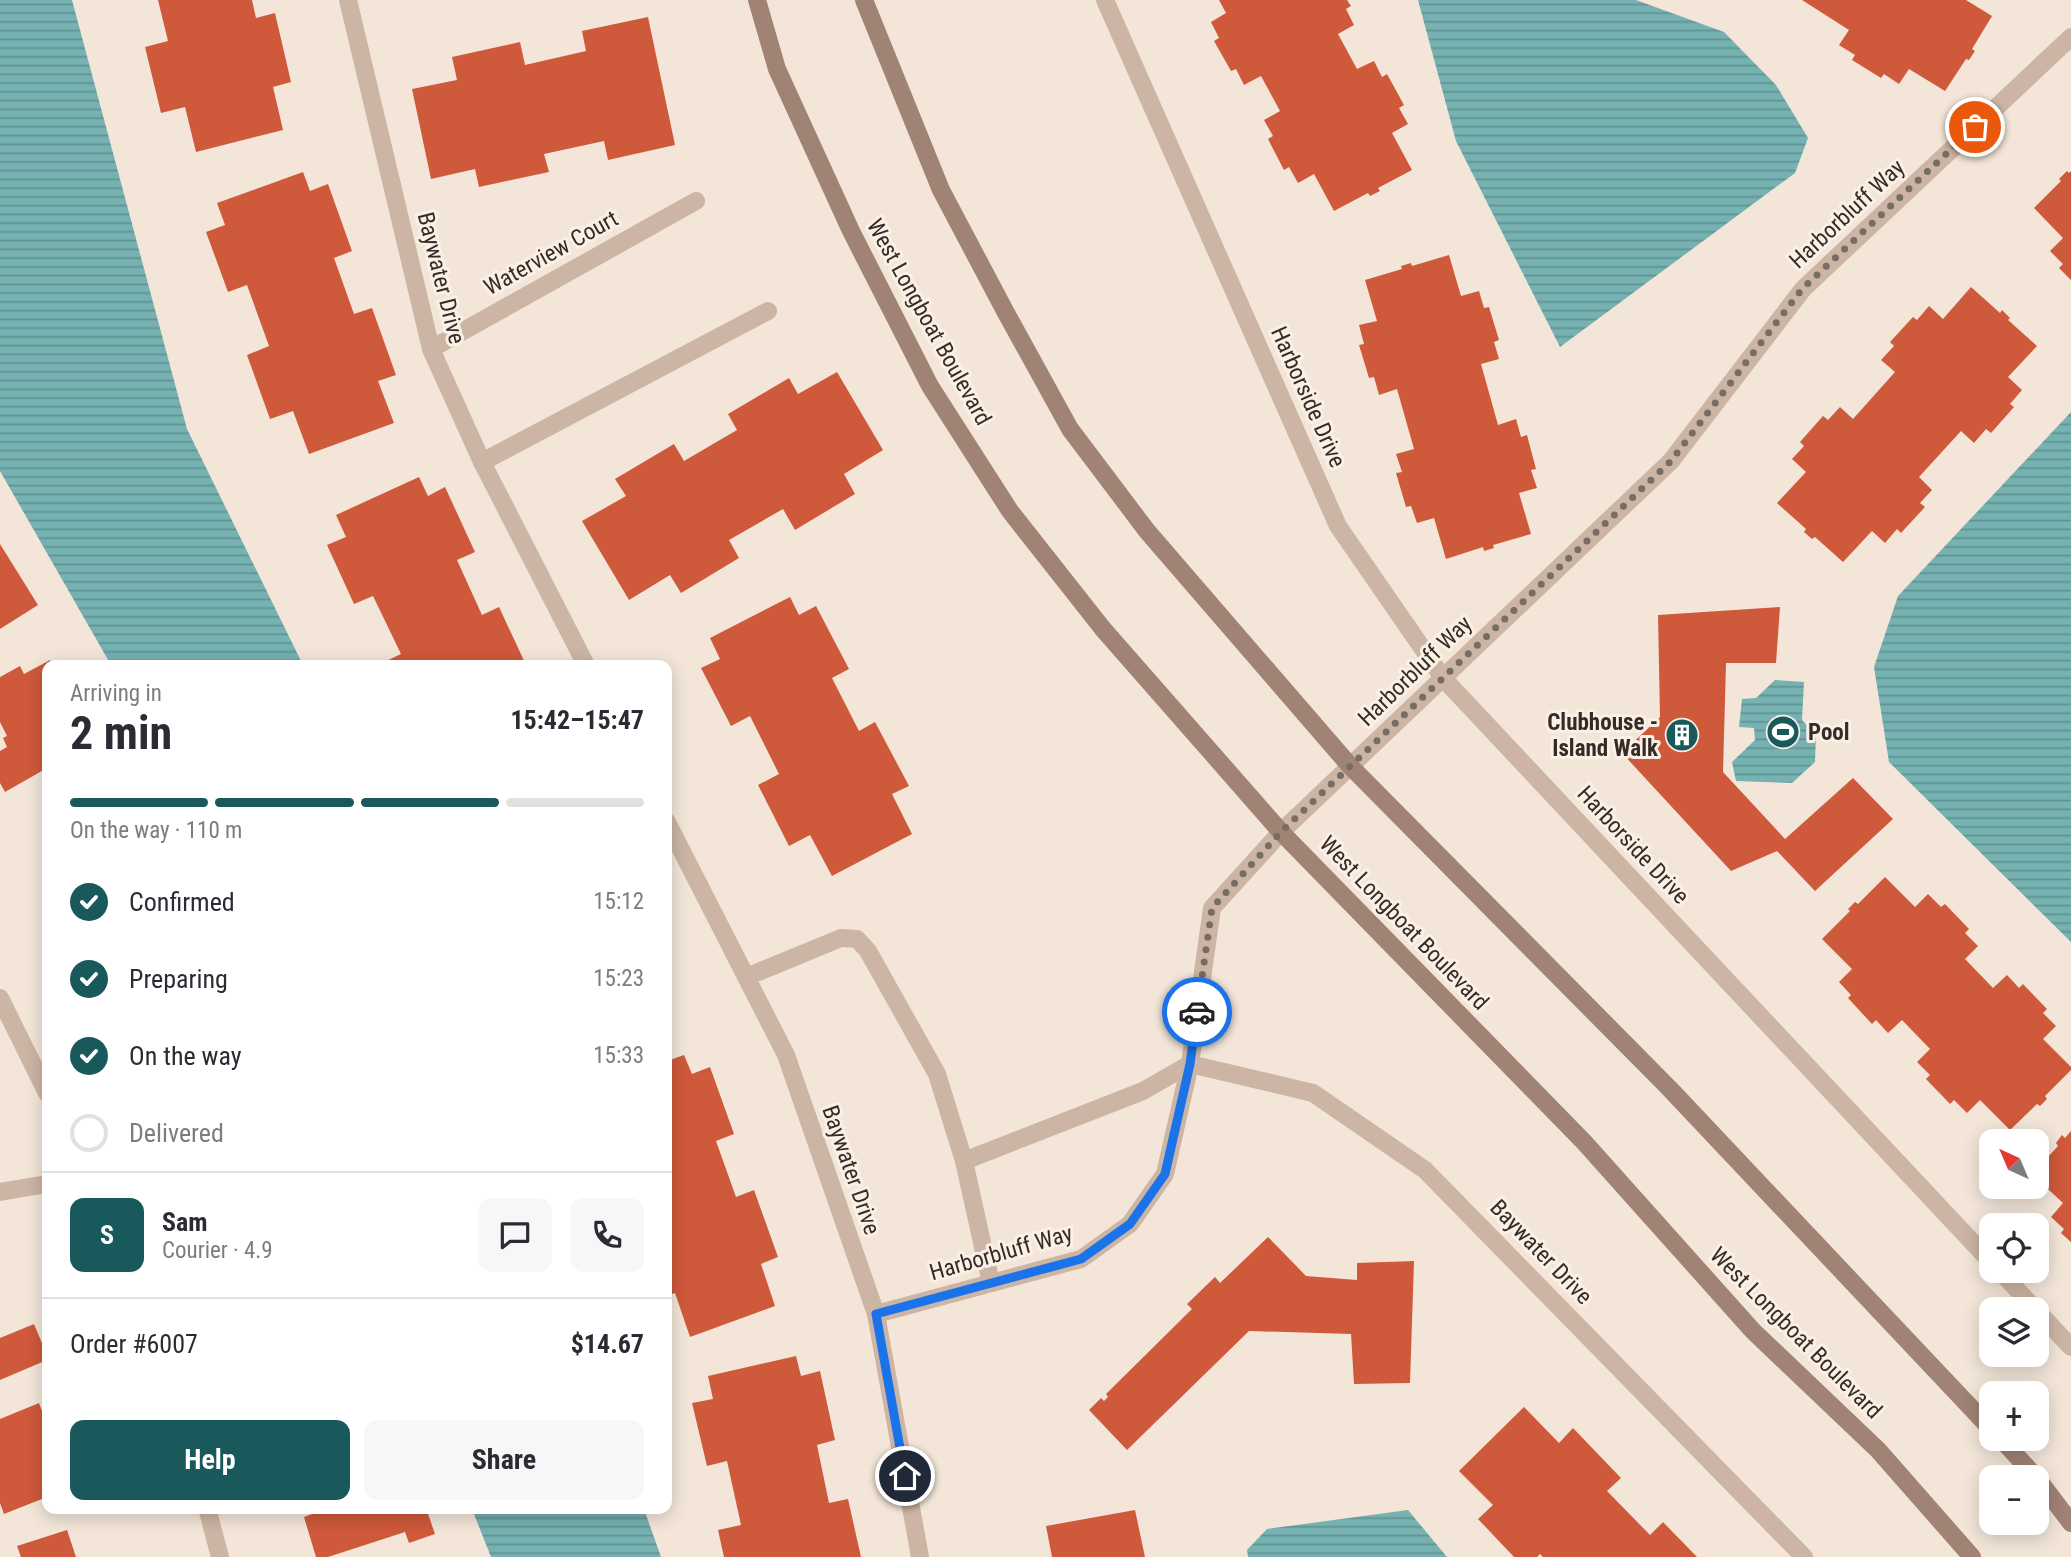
<!DOCTYPE html>
<html lang="en">
<head>
<meta charset="utf-8">
<style>
  body { margin:0; font-family:"Roboto Condensed",sans-serif; background:#f7f7f7; color:#2b2b33; height:100vh; display:flex; flex-direction:column; font-size:26px; white-space:nowrap }
  * { box-sizing:border-box; margin:0 }
  p { font-size:23px; color:#7c7c81 }
  .icon { flex:none; width:38px; height:38px; fill:none; stroke:currentColor; stroke-width:2; stroke-linecap:round; stroke-linejoin:round }
  .map { position:relative; flex:1; overflow:hidden }
  .side { position:absolute; left:42px; top:660px; width:630px; height:854px; display:flex; flex-direction:column; background:#fff; border-radius:14px; box-shadow:0 4px 18px #0003 }
  .side>* { flex:none }
  .needle { width:46px; rotate:316deg }
  .controls { position:absolute; left:1979px; top:1129px; display:grid; gap:14px }
  .controls a { display:grid; place-items:center; width:70px; height:70px; border-radius:14px; background:#fff; box-shadow:0 4px 18px #0003; font-size:35px }
  .pin { position:absolute; display:grid; place-items:center; width:60px; height:60px; color:#fff; margin:-30px; border:4px solid #fff; border-radius:50%; box-shadow:0 2px 7px #0007 }
  .courier { position:absolute; display:grid; place-items:center; width:70px; height:70px; margin:-35px; border:5px solid #1a73e8; border-radius:50%; background:#fff; color:#222; box-shadow:0 2px 9px #0007 }
  .headline em { font-style:normal; font-weight:700 }
  .headline div { display:flex; flex-direction:column-reverse }
  .headline { display:flex; align-items:center; justify-content:space-between; height:119px; padding:0 28px }
  h1 { font-size:46px; font-weight:700; line-height:52px }
  .bar { display:grid; grid-template-columns:repeat(4,1fr); gap:10px 7px; align-content:center; height:84px; padding:0 28px }
  .bar i { height:9px; border-radius:5px; background:#e1e1e2 }
  .bar .selected { background:#19595b }
  .bar p { grid-column:span 4 }
  .line { display:flex; align-items:center; gap:18px; padding:0 28px; border-top:2px solid #e1e1e2 }
  .line div { flex:1 }
  .round { display:grid; place-items:center; flex:none; width:74px; height:74px; border-radius:14px; background:#f7f7f7 }
  ol { padding:0 28px; list-style:none }
  li { display:flex; align-items:center; gap:21px; height:77px }
  li p { margin-inline-start:auto }
  li .icon { padding:7px; border-radius:50%; background:#19595b; color:#fff; stroke-width:4 }
  li:last-child { color:#7c7c81 }
  li i { width:38px; height:38px; border:4px solid #e1e1e2; border-radius:50% }
  .primary-button { display:flex; gap:14px; margin-top:auto; padding:14px 28px }
  .primary-button a { flex:1; height:80px; border-radius:14px; background:#19595b; color:#fff; font-size:28px; font-weight:700; line-height:80px; text-align:center }
  .primary-button a+a { background:#f7f7f7; color:#2b2b33 }
  .map>svg:first-child { display:block }
</style>
</head>
<body>
<div class="map">
<svg width="2071" height="1557" viewBox="0 0 2071 1557">
  <defs>
    <pattern id="water-rules" width="6" height="5" patternUnits="userSpaceOnUse" patternTransform="scale(1.75)"><rect width="6" height="5" fill="#76b2b2"/><path d="M0 2.5h6" fill="none" stroke="#629191"/></pattern>
  </defs>
  <rect width="100%" height="100%" fill="#f3e6d9"/>
  <!-- water -->
  <g fill="url(#water-rules)">
    <path d="M0,0H72L187,429L303,665H111L0,471Z"/>
    <path d="M1418,0H1636L1724,32L1776,85L1808,138L1795,173L1560,347L1456,141Z"/>
    <path d="M2071,412V942L1889,762L1874,667L1898,596Z"/>
    <path d="M1775,680L1804,682L1802,720L1816,735L1815,762L1792,783L1736,781L1732,762L1755,740L1754,728L1739,727L1742,699L1756,698Z"/>
    <path d="M472,1509H644L661,1557H491Z"/>
    <path d="M1408,1510L1447,1557H1248L1247,1550L1267,1529Z"/>
  </g>
  <!-- building -->
  <g fill="#cf593b">
    <path d="M158,0H252L256,18L275,13L291,82L273,87L283,130L196,152L185,107L161,113L145,47L168,41Z"/>
    <path d="M1219,0H1347L1351,6L1346,9L1354,25L1338,34L1357,69L1374,61L1382,77L1387,74L1404,105L1399,108L1408,124L1392,133L1412,170L1378,188L1380,191L1370,196L1368,193L1334,211L1314,174L1298,183L1289,167L1284,170L1268,139L1273,136L1264,120L1280,111L1261,76L1244,85L1236,69L1231,71L1214,41L1219,38L1211,22L1226,13Z"/>
    <path d="M1802,0H1966L1992,16L1972,49L1975,51L1969,60L1966,59L1945,91L1909,69L1899,84L1884,74L1881,78L1852,60L1855,55L1839,45L1849,30Z"/>
    <path d="M648,17L675,145L608,160L604,141L544,154L549,172L479,187L475,169L431,179L412,89L457,80L452,57L520,42L525,65L586,51L582,31Z"/>
    <path d="M2067,171L2069,173L2071,171V280L2059,268L2063,264L2050,251L2063,238L2034,208L2061,181L2059,179Z"/>
    <path d="M303,172L310,191L328,184L352,251L334,258L354,314L372,308L396,375L378,381L394,423L309,454L293,411L270,419L247,355L269,346L247,285L228,292L206,232L225,225L217,203Z"/>
    <path d="M1449,255L1461,296L1479,291L1484,308L1489,307L1499,340L1494,342L1499,359L1481,364L1498,425L1516,419L1521,437L1527,435L1536,469L1531,470L1537,488L1519,493L1531,534L1493,545L1494,548L1484,551L1483,547L1446,559L1434,518L1417,523L1411,506L1406,507L1396,473L1402,472L1396,454L1414,449L1397,389L1379,395L1374,377L1369,378L1359,345L1364,344L1359,325L1377,321L1365,280L1402,269L1401,266L1411,263L1412,266Z"/>
    <path d="M1971,287L2000,313L2002,310L2010,318L2008,320L2037,346L2008,377L2022,390L2010,404L2014,407L1991,433L1986,429L1974,443L1961,431L1919,477L1932,490L1920,503L1925,507L1901,533L1897,529L1885,543L1872,531L1843,562L1815,537L1812,539L1804,532L1806,529L1777,503L1806,472L1792,459L1804,446L1800,442L1823,416L1828,420L1840,407L1853,419L1895,372L1881,360L1894,346L1890,342L1913,317L1917,320L1929,306L1943,319Z"/>
    <path d="M837,372L883,450L844,474L855,494L795,530L783,509L729,540L739,558L681,593L670,575L629,600L582,521L626,496L615,479L674,444L684,461L737,430L728,414L789,378L798,394Z"/>
    <path d="M419,477L428,496L445,487L475,552L457,560L482,615L499,607L526,665H378L401,654L373,596L354,604L327,545L346,537L336,515Z"/>
    <path d="M0,544L38,605L0,629Z"/>
    <path d="M790,597L799,615L816,606L849,669L832,678L859,731L875,722L909,786L892,794L912,834L832,876L810,835L789,846L758,785L779,774L750,716L731,726L701,668L720,659L710,638Z"/>
    <path d="M1780,607L1776,663H1726L1723,772L1785,839L1853,778L1893,819L1815,891L1777,851L1731,871L1622,753L1660,717L1658,615Z"/>
    <path d="M50,660L53,665H47V768L5,792L0,783V751L7,747L3,738L7,736L0,722V677L20,666L24,674Z"/>
    <path d="M1885,877L1915,907L1928,894L1941,907L1945,904L1969,929L1965,933L1978,946L1965,959L1993,988L2007,975L2019,988L2023,984L2047,1009L2043,1013L2056,1026L2043,1039L2071,1067V1070L2045,1096L2047,1099L2040,1106L2037,1104L2010,1130L1980,1100L1967,1113L1954,1100L1950,1104L1926,1079L1930,1075L1917,1062L1930,1049L1902,1020L1888,1033L1876,1020L1872,1024L1848,998L1851,995L1839,982L1852,969L1822,939L1850,911L1848,909L1855,902L1858,904Z"/>
    <path d="M684,1055L692,1074L710,1067L734,1134L716,1141L736,1197L754,1190L778,1257L761,1264L775,1306L690,1337L675,1293L667,1296V1061Z"/>
    <path d="M2071,1131V1242L2061,1233L2064,1229L2051,1217L2063,1203L2037,1179V1169L2058,1146L2056,1143L2062,1135L2065,1138Z"/>
    <path d="M1268,1237L1306,1276L1357,1280V1263L1414,1261L1410,1383L1354,1384L1351,1334L1249,1331L1127,1450L1089,1410L1101,1398L1104,1401L1108,1397L1106,1394L1192,1309L1187,1304L1215,1277L1220,1283Z"/>
    <path d="M34,1324L47,1355V1360L0,1380V1338Z"/>
    <path d="M796,1356L801,1376L820,1371L835,1440L817,1445L829,1503L848,1499L861,1557H724L718,1530L741,1525L727,1461L707,1466L692,1403L713,1399L708,1376Z"/>
    <path d="M39,1403L47,1424V1497L4,1514L0,1503V1419Z"/>
    <path d="M1524,1407L1559,1443L1573,1428L1621,1478L1607,1491L1650,1535L1663,1522L1697,1557H1543L1540,1554L1537,1557H1514L1478,1519L1493,1505L1459,1471Z"/>
    <path d="M329,1508H426L435,1534L409,1543L405,1532L328,1557H316L304,1517Z"/>
    <path d="M1135,1510L1145,1557H1052L1046,1526Z"/>
    <path d="M67,1530L76,1557H21L17,1546Z"/>
  </g>
  <g fill="none" stroke-linecap="round" stroke-linejoin="round">
    <!-- lane -->
    <g stroke="#ccb5a4" stroke-width="18">
      <path d="M482,462L768,311"/>
      <path d="M746,977L841,938L857,939L868,951L937,1074L964,1161"/>
      <path d="M991,1283L964,1161L1143,1091L1190,1064"/>
    </g>
    <!-- street -->
    <g stroke="#ccb5a4" stroke-width="18">
      <path d="M348,0L431,349L482,462L586,665"/>
      <path d="M1105,0L1338,526L1443,678L1992,1263"/>
      <path d="M431,349L696,201"/>
      <path d="M667,822L786,1055L876,1314L920,1557"/>
      <path d="M0,998L47,1093"/>
      <path d="M1190,1064L1313,1093L1425,1170L1804,1557"/>
      <path d="M0,1192L47,1184"/>
      <path d="M1999,1270L2035,1309"/>
      <path d="M2037,1311L2071,1347"/>
      <path d="M876,1314L1081,1259L1130,1224L1165,1174L1190,1064L1212,908L1281,832L1671,461L1803,289L2071,37"/>
      <path d="M207,1508L220,1557"/>
    </g>
    <!-- secondary -->
    <g stroke="#a08375" stroke-width="18">
      <path d="M757,0L777,69L851,231L930,386L1010,511L1103,629L1281,832L1584,1142L1753,1331L1878,1450L1972,1557"/>
      <path d="M864,0L941,190L1005,311L1070,429L1147,531L1350,766L1669,1088L1992,1430"/>
      <path d="M2000,1438L2036,1477"/>
      <path d="M2037,1478L2071,1523"/>
    </g>
  </g>
  <g fill="none" stroke-linecap="round" stroke-linejoin="round">
    <!-- done -->
    <path stroke="#796c65" stroke-width="7" stroke-dasharray="0 12.6" d="M1197,1012L1212,908L1281,832L1671,461L1802,289L1975,127"/>
    <!-- route -->
    <path stroke="#1a73e8" stroke-width="9" d="M905,1476L876,1314L1081,1259L1130,1224L1165,1174L1190,1064L1197,1012"/>
  </g>
  <!-- icons -->
  <defs>
    <symbol id="stadium-disc" viewBox="-11 -11 22 22"><circle r="9.5" fill="#19595b" stroke="#fbf0e5"/><path d="M0-5a6.5 5 0 1 0 0 10a6.5 5 0 1 0 0-10ZM-3.5-1.8h7v3.6h-7Z" fill="#fff"/></symbol>
    <symbol id="building-disc" viewBox="-11 -11 22 22"><circle r="9.5" fill="#19595b" stroke="#fbf0e5"/><path d="M-4-6H4V6H1V3H-1V6H-4ZM-2.5-4.3h1.7v1.8h-1.7ZM.8-4.3h1.7v1.8H.8ZM-2.5-1h1.7V.8h-1.7ZM.8-1h1.7V.8H.8Z" fill="#fff"/></symbol>
  </defs>
  <g fill-rule="evenodd">
    <use href="#stadium-disc" x="1764" y="713" width="38" height="38"/>
    <use href="#building-disc" x="1663" y="716" width="38" height="38"/>
  </g>
  <g text-anchor="middle" dominant-baseline="central" stroke-width="6" stroke-linejoin="round" paint-order="stroke">
    <!-- street labels -->
    <g font-size="23" fill="#372b26" stroke="#fbf0e5">
      <text transform="translate(1847 214) rotate(-43)">Harborbluff Way</text>
      <text transform="translate(551 253) rotate(-29)">Waterview Court</text>
      <text transform="translate(441 278) rotate(76)">Baywater Drive</text>
      <text transform="translate(929 322) rotate(61)">West Longboat Boulevard</text>
      <text transform="translate(1308 397) rotate(66)">Harborside Drive</text>
      <text transform="translate(1415 671) rotate(-44)">Harborbluff Way</text>
      <text transform="translate(1633 845) rotate(47)">Harborside Drive</text>
      <text transform="translate(1404 923) rotate(46)">West Longboat Boulevard</text>
      <text transform="translate(851 1170) rotate(71)">Baywater Drive</text>
      <text transform="translate(1541 1252) rotate(46)">Baywater Drive</text>
      <text transform="translate(1001 1253) rotate(-16)">Harborbluff Way</text>
      <text transform="translate(1796 1333) rotate(45)">West Longboat Boulevard</text>
    </g>
    <!-- poi labels -->
    <g font-size="23" font-weight="bold" fill="#372b26" stroke="#fbf0e5" text-anchor="end">
      <text x="1658" y="722">Clubhouse -<tspan x="1658" dy="26">Island Walk</tspan></text>
      <text x="1808" y="732" text-anchor="start">Pool</text>
    </g>
  </g>
</svg>
<div class="controls">
<a><svg class="needle" viewBox="-14 -14 28 28"><path d="M0-13l5 13h-10z" fill="#e53935"/><path d="M0 13l5-13h-10z" fill="#7c7c81"/></svg></a>
<a><svg class="icon" aria-label="locate" viewBox="0 0 24 24"><circle cx="12" cy="12" r="6"/><path d="M12 2v4M12 18v4M2 12h4M18 12h4"/></svg></a>
<a><svg class="icon" aria-label="layers" viewBox="0 0 24 24"><path d="M12 4l9 5-9 5-9-5zM3 14l9 5 9-5"/></svg></a>
<a>+</a>
<a>−</a>
</div>
<div class="pin" style="left:1975px;top:127px;background:#ea580c"><svg class="icon" aria-label="bag" viewBox="0 0 24 24"><path d="M5 8h14l-1 12H6zM9 8a3 3 0 0 1 6 0"/></svg></div>
<div class="pin" style="left:905px;top:1476px;background:#1f2937"><svg class="icon" aria-label="home" viewBox="0 0 24 24"><path d="M3 11l9-7 9 7M6 9v11h12V9"/></svg></div>
<div class="courier" style="left:1197px;top:1012px"><svg class="icon" aria-label="car" viewBox="0 0 24 24"><path d="M5 17H2v-5l4-1 3-4h7l3 4 3 1v5h-3M9 17h6M6 11h13"/><circle cx="7" cy="17" r="2"/><circle cx="17" cy="17" r="2"/></svg></div>
<section class="side">
<div class="headline"><div><h1>2 min</h1><p>Arriving in</p></div><em>15:42–15:47</em></div>
<div class="bar"><i class="selected"></i><i class="selected"></i><i class="selected"></i><i></i><p>On the way · 110 m</p></div>
<ol>
<li><svg class="icon" aria-label="check" viewBox="0 0 24 24"><path d="M5 12l5 5 9-10"/></svg>Confirmed<p>15:12</p></li>
<li><svg class="icon" aria-label="check" viewBox="0 0 24 24"><path d="M5 12l5 5 9-10"/></svg>Preparing<p>15:23</p></li>
<li><svg class="icon" aria-label="check" viewBox="0 0 24 24"><path d="M5 12l5 5 9-10"/></svg>On the way<p>15:33</p></li>
<li><i></i>Delivered</li>
</ol>
<div class="line" style="height:126px"><b class="round" style="background:#19595b;color:#fff">S</b><div><b>Sam</b><p>Courier · 4.9</p></div><a class="round"><svg class="icon" aria-label="chat" viewBox="0 0 24 24"><path d="M4 5h16v11H9l-5 4z"/></svg></a><a class="round"><svg class="icon" aria-label="phone" viewBox="0 0 24 24"><path d="M5 4h4l2 5-3 2q2 4 5 5l2-3 5 2v4C11 20 4 13 5 4z"/></svg></a></div>
<div class="line" style="height:91px"><div>Order #6007</div><b>$14.67</b></div>
<div class="primary-button"><a>Help</a><a>Share</a></div>
</section>
</div>
</body>
</html>
